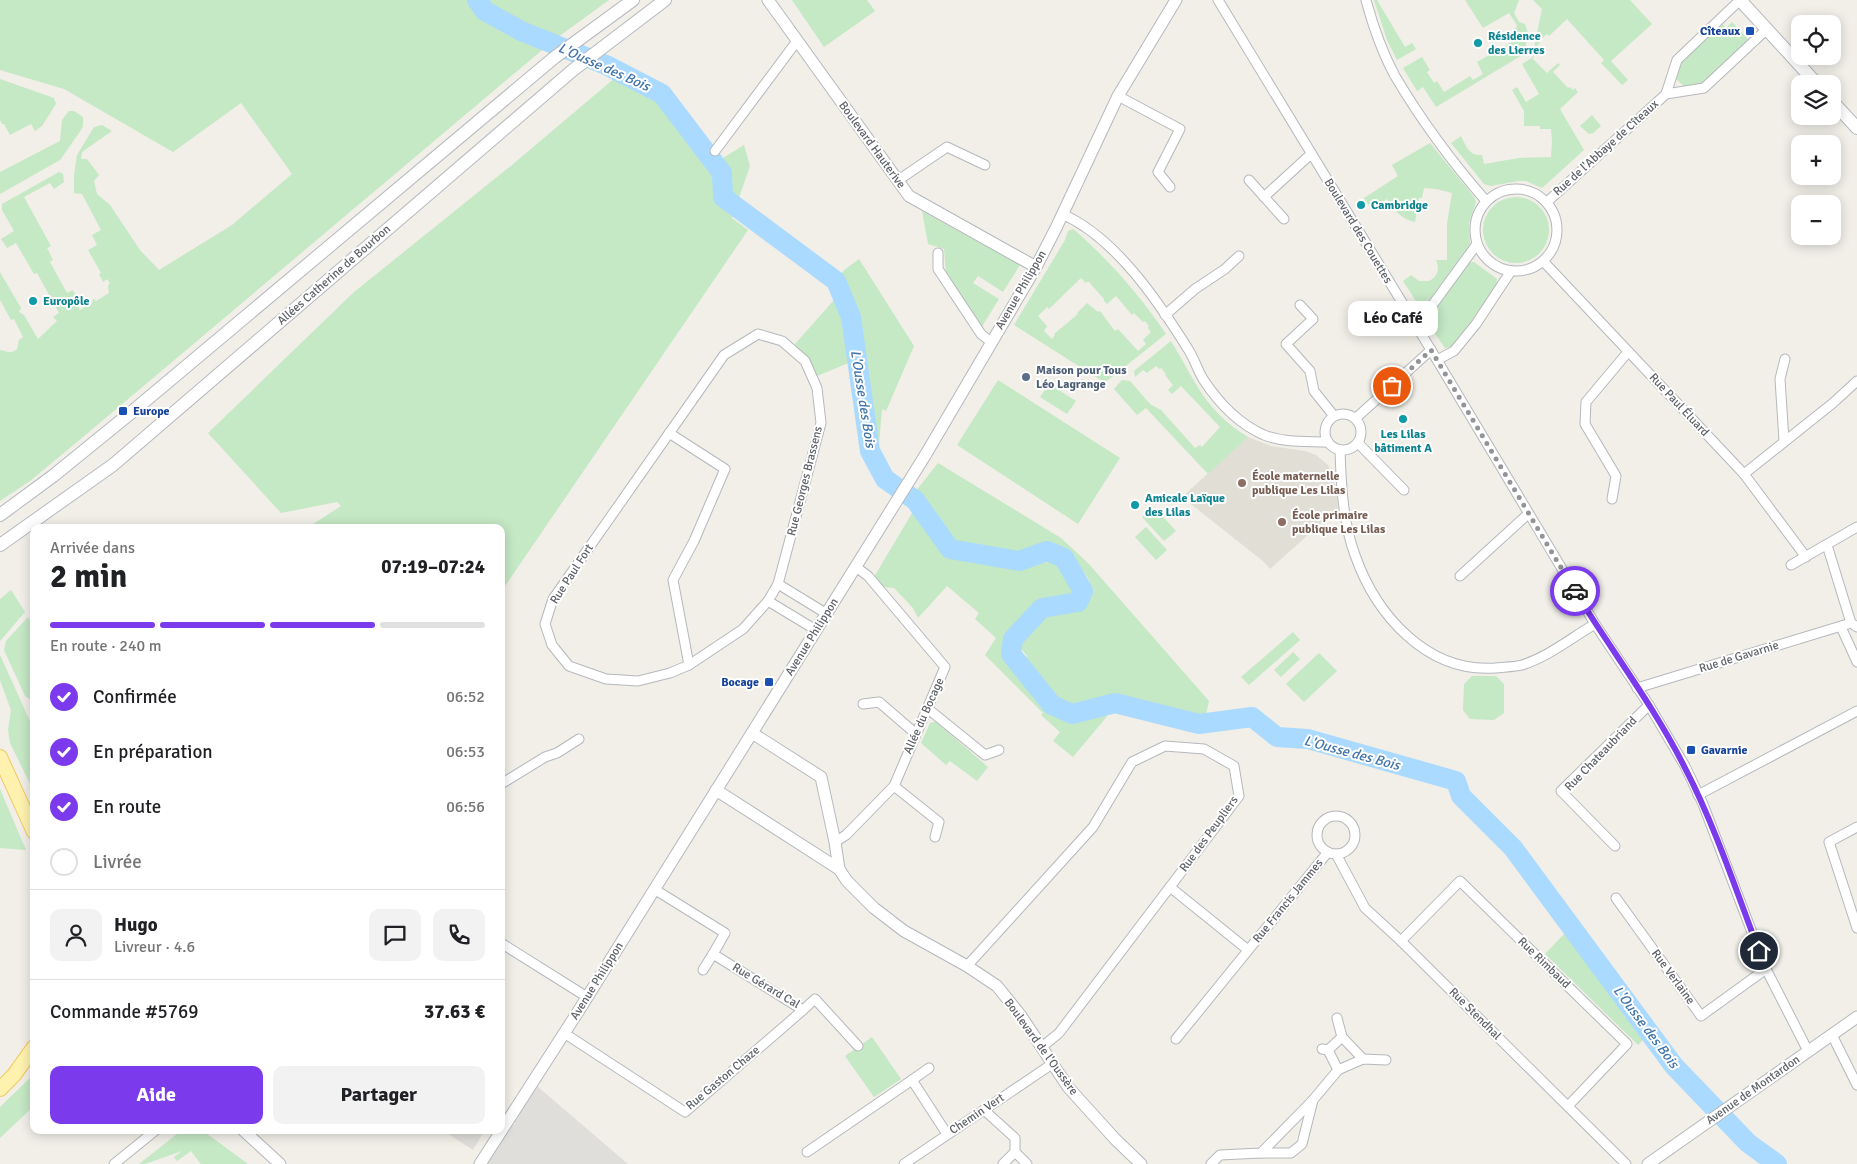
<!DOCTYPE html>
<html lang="fr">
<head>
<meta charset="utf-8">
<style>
  body { margin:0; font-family:Signika,sans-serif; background:#f2f2f2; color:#202124; height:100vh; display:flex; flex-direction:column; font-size:19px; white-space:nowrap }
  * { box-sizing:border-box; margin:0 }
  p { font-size:16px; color:#757577 }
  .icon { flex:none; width:28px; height:28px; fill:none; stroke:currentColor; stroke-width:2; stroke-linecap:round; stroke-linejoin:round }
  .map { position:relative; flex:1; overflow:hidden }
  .side { position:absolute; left:30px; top:524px; width:475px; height:610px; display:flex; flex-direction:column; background:#fff; border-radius:10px; box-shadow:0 2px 12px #0003 }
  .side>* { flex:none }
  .tools { position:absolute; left:1791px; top:15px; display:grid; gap:10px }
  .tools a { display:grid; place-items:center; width:50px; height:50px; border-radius:10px; background:#fff; box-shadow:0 2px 12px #0003; font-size:25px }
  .pin { position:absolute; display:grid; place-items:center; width:42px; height:42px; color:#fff; margin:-21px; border:2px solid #fff; border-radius:50%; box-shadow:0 1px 5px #0007 }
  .courier { position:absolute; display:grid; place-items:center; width:50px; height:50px; margin:-25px; border:4px solid #7c3aed; border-radius:50%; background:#fff; color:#222; box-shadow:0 1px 6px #0007 }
  .bubble { position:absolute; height:35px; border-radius:10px; background:#fff; box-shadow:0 2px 12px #0003; font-size:16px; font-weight:700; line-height:35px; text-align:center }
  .headline em { font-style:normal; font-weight:700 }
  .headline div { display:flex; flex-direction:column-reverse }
  .headline { display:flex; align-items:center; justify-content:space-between; height:85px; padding:0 20px }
  h1 { font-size:32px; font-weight:700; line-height:38px }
  .bar { display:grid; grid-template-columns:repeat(4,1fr); gap:8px 5px; align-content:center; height:60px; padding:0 20px }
  .bar i { height:6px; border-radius:4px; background:#e0e0e0 }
  .bar .selected { background:#7c3aed }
  .bar p { grid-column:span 4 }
  .line { display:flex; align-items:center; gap:12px; padding:0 20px; border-top:1px solid #e0e0e0 }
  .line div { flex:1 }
  .round { display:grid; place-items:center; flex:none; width:52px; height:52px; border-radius:10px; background:#f2f2f2 }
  ol { padding:0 20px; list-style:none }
  li { display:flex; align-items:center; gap:15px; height:55px }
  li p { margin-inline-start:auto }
  li .icon { padding:5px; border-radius:50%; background:#7c3aed; color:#fff; stroke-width:4 }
  li:last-child { color:#757577 }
  li i { width:28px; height:28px; border:2px solid #e0e0e0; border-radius:50% }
  .cta { display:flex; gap:10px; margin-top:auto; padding:10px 20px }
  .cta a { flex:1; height:58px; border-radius:10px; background:#7c3aed; color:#fff; font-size:20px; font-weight:700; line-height:58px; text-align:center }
  .cta a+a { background:#f2f2f2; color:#202124 }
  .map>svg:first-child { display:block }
</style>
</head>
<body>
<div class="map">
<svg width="1857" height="1164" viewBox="0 0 1857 1164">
  <rect width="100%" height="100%" fill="#f1efe8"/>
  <!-- industrial -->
  <g fill="#e0deda">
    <path d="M537,1086L628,1164H487L507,1133H510L501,1128V1113L515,1125V1121Z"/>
    <path d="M442,1130H485L473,1150Z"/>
  </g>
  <!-- education -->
  <path fill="#e1ded6" d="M1248,437L1271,446L1305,451L1316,455L1328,465L1336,488L1338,508L1270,569L1264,562L1182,497Z"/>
  <!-- green -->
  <g fill="#c5e8c5" fill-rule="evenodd">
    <path d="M0,0H609L554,40L83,437L30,481L0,501V350C7,351 10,355 17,349L19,340L23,337L14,319L11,320L0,300V272L21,308L19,312L24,315L38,339L57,321L53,317L59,313L37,273L34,274L16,243L7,248L1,239L14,231L2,210V204L59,172L63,174L64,182L54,189L50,183L24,197L51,246L47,248L53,260L50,262L67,293L73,290L79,300L76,302L80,310L93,302L92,300L94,299L96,301L109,293L108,286L110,283L107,279L103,282L99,274L101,273L88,250L97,245L92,235L101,230L82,194L74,193V175L77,155L94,127L102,125L112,131L82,152L81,159H87L99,175L94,181L97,194L110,205L140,250L159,270L232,225L292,174L241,103L173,152L64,89L0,70Z"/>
    <path d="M792,0H867L875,11L824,47Z"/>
    <path d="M1374,0H1377L1405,47L1412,43L1416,49L1397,60L1387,40Z"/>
    <path d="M1465,0H1519L1514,13L1519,22L1525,24L1528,33L1524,54L1436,107L1423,87L1417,91L1403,68L1422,57L1430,70L1427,72L1434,83L1437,81L1444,92L1470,76L1473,80L1483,74L1477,62L1517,39L1515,34L1517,25L1509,13L1483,28Z"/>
    <path d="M1533,0H1630L1652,24L1611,61L1628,80L1622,85L1601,63L1604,60L1567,19L1549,36L1547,34L1539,41L1540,43L1536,47L1533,59L1547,73L1558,63L1560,65L1553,72L1568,88L1570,87L1573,90L1575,88L1578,92L1560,109L1584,150L1542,188L1526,181H1518L1491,186L1484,184L1451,143L1461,136C1466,146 1469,156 1482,155L1484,164L1519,158L1551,157L1552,141L1551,129H1540V126H1524V111L1512,90L1517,87L1526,102L1539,94L1522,64L1532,58L1542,9Z"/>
    <path d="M1721,22L1726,28L1732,22L1749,40L1702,83L1696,86H1684L1677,80L1675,75L1678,65Z"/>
    <path d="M629,66L697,149L723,158L744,145L750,166L732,218L748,230L501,592V528L315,527L313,524L341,506L337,502L281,513L208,433L354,292L512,165Z"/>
    <path d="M0,79L54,98L56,104L42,126L35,131L31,124L10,135L4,124H2L0,120Z"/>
    <path d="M69,111H74L83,117V126L81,130L60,160L0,194V172L60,141L62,120Z"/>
    <path d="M1592,115L1601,126L1593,133L1589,134L1580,126Z"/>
    <path d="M1430,143L1474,197L1476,202L1469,223L1470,244L1426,305L1416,301L1403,281L1411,275L1419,281H1429C1438,276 1440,269 1436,260H1447V224L1452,193L1436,189L1424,188L1422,198H1419L1415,222C1401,219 1395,211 1387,199L1371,209L1364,198L1398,176L1392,165Z"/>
    <circle cx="1516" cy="230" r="33"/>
    <path d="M922,211L1020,265L1003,292L978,276L973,283L999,299L981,328L946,274L944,249L928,244Z"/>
    <path d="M1073,229C1109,260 1139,294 1166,334L1108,380L1104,381L1099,379L1014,325L1065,240L1068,231ZM1081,278L1086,283L1088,281L1104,299V301L1107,304L1116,296L1132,315L1134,313L1143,322L1145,321L1149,326L1148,328L1151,332L1143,340L1146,344L1138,351L1118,329L1115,331L1100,311L1098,312L1087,303L1077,313L1078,314L1054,334L1055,335L1052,339L1044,331L1047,326L1038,316L1047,307L1049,309Z"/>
    <path d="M859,259L914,346L886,411L882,409L879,444L859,336L857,308L851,294L840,279L843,271Z"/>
    <path d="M1474,262L1497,279L1496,287L1452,347L1445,348L1426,321L1467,263Z"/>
    <path d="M833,293L844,312L851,362L817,376L795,344L834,300Z"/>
    <path d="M1171,341C1196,382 1205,411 1248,437L1208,474L1146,408L1137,415L1114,389L1122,380L1130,381L1150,404L1161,410L1195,448L1200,445L1202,447L1220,427L1181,386L1172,394L1168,390L1173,385L1165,375L1166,374L1161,368L1159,369L1156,366L1147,373L1143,370L1135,377L1134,371Z"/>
    <path d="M998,380L1120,458L1078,524L957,445Z"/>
    <path d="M1049,384L1076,401L1067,414L1040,397Z"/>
    <path d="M938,463L1061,538L1088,563L1209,701L1205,719L1118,698H1103L1081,708L1064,704L1054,697L1024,664L1027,656L1018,645L1041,618L1080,608L1091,594L1089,580L1074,558L1068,552L1054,547L1023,551H992L968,548L953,544L942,531L923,498L915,492Z"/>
    <path d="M1154,507L1176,531L1164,541L1142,517Z"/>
    <path d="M915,508L938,545L951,556L974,562L1014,567L1057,561L1066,569L1076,591L1074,596L1041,603L1008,633L1003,645V654L1051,710L1075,721L1088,717L1095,712L1114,708L1073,757L1053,741L1060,732L1041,715L1043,713L985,655L996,638L975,619L979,613L947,586L918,618L913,608L894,588L884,587L874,577Z"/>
    <path d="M1146,527L1167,550L1156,560L1135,537Z"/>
    <path d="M11,590L25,612L0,641V599Z"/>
    <path d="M28,617L34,629V702L25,696L4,650L6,641Z"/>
    <path d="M1293,632L1300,640L1249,685L1241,677Z"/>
    <path d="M1293,652L1300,659L1281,677L1274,670Z"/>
    <path d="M1319,653L1337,671L1304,702L1286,684Z"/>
    <path d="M0,655L34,730V792L10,743L8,730L11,710L0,680Z"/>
    <path d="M1472,676H1496L1504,684V713L1494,720L1470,719L1463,710L1464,684Z"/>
    <path d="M933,722H936L988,767L977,781L950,761L946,765L921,743L930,723Z"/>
    <path d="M0,789L26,850L0,848Z"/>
    <path d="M1566,932L1647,1036L1638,1045L1545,954Z"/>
    <path d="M872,1037L901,1079L874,1097L845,1056Z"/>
    <path d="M34,1072V1106L0,1138V1107L31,1077Z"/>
    <path d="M182,1130H202L248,1164H201L191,1151L177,1161L174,1157L182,1151L145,1164H139Z"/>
  </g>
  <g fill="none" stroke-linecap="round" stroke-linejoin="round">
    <!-- river -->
    <path stroke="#aadaff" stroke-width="20" d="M477,0L485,11L521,31L606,65L662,94L722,173L723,197L836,281L851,317L870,451L885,479L915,500L950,549L1019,561L1047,551L1064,558L1083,591L1078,602L1042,608L1013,639L1011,654L1052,705L1072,714L1115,703L1199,724L1252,717L1277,737L1308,739L1456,781L1461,796L1513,848L1674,1066L1748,1143L1777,1164"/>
    <defs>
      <g id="minor">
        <path d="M1218,0L1431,350L1595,624L1649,705L1685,766L1703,804L1766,969L1808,1051"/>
        <path d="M1366,0C1373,26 1382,52 1395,76C1421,120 1452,162 1486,201"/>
        <path d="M1740,0L1677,60L1666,94L1704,88L1767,29"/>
        <path d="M1118,96L1180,129L1158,172L1170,187"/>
        <path d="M715,151L797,41"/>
        <path d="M1249,180L1284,219"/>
        <path d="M897,181L947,147L985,165"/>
        <circle cx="1516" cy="230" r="41"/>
        <path d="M1264,197L1311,154"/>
        <path d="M1547,202L1666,94"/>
        <path d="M1062,214C1115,237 1158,301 1188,349C1194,358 1197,369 1203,379C1218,402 1239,424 1264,435C1284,443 1307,441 1328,442"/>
        <path d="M938,253V269L981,334L991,342"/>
        <path d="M1543,261L1744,474L1806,557"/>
        <path d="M1300,305L1313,319L1286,344L1310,371L1314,391L1334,416"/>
        <path d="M1165,315L1195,289L1225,269L1239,256"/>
        <path d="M1412,320L1428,311L1477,244"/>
        <path d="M758,334L782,341L805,361L817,388L821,423L778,584L768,601L743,629L689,665L670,673L638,681L606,679L569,666L552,645L545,624L553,599L724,355Z"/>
        <path d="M1437,360L1454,351L1476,324L1511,271"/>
        <circle cx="1343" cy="432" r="18"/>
        <path d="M1356,418L1431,350"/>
        <path d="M669,433L725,469L694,541L673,580L689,665"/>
        <path d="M1784,441L1780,379L1785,359"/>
        <path d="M1358,443L1404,490"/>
        <path d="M1340,450C1341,484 1343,523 1355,555C1376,615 1427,673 1495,668C1504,667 1514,667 1522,665C1548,657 1571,638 1595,624"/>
        <path d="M1744,474L1833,403L1857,381"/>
        <path d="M1612,499L1616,476L1585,424L1586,402L1628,352"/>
        <path d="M1827,545L1851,623"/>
        <path d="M1791,565L1857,527"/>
        <path d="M1460,576L1528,514"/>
        <path d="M778,584L827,614"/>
        <path d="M768,601L816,630"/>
        <path d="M1841,627L1857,662"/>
        <path d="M1637,688L1851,623L1857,627"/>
        <path d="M863,704L879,702L915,733"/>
        <path d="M927,708L985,755L999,750"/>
        <path d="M501,784L545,757L557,753L579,739"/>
        <path d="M894,786L939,822L935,837"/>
        <path d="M1698,795L1857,711"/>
        <circle cx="1336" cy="835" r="19"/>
        <path d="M1857,827L1829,842L1857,928"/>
        <path d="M835,842L846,835L894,786L945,667L868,576L856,567"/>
        <path d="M1615,846L1561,791L1649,705"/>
        <path d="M1336,854L1365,908L1401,941L1626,1164"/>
        <path d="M1170,887L1248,950"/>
        <path d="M654,889L725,933L713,954L803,1010L815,999L858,1046"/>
        <path d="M1616,898L1701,1016L1766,969"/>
        <path d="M1401,941L1460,881L1627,1044L1568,1106"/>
        <path d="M501,943L587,997"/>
        <path d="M967,966L1093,827L1132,762L1165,746L1204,749L1234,766L1239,796L1059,1033L1042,1047"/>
        <path d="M703,970L713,954"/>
        <path d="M1337,1018L1342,1037L1363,1059"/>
        <path d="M564,1033L685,1112L803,1010"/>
        <path d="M1832,1035L1857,1085"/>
        <path d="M1176,1039L1328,852"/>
        <path d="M1322,1049L1328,1050L1342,1037"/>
        <path d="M1328,1050L1338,1070"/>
        <path d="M912,1080L929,1068"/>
        <path d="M984,1110L1015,1138V1152L1027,1164"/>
        <path d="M807,1152L912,1080L947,1134"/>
        <path d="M1261,1153H1291L1302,1144L1313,1100"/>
        <path d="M114,1164L156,1130"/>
        <path d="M904,1164L1052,1064"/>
        <path d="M1003,1164L1015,1152"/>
        <path d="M1211,1164L1220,1155L1261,1153L1313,1100L1338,1070L1363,1059L1386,1060"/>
      </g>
      <g id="tertiary">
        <path d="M768,0L909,196L1036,267"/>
        <path d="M752,733L821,777L835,842L839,869"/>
        <path d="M716,790L839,869L847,881L874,908L904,931L967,966L997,986L1021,1016L1068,1087L1115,1139L1141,1164"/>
        <path d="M243,1130L280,1164"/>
        <path d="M480,1164L581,1007L926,454L1036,267L1056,228L1118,96L1176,0"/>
        <path d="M1648,1164L1857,1017"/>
      </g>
      <g id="secondary">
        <path d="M1740,0L1817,84"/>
        <path d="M1832,101L1857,128"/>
        <path d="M0,515L53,476L133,411L555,57L633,0"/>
        <path d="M0,545L113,465L573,70L665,0"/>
      </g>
      <g id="primary">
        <path d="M0,757L34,832"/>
        <path d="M0,1089L14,1075L34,1047"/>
      </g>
    </defs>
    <!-- minor casing -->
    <use href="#minor" stroke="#b5b8bc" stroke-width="11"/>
    <!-- tertiary casing -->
    <use href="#tertiary" stroke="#b5b8bc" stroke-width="13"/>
    <!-- secondary casing -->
    <use href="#secondary" stroke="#b6babf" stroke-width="14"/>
    <!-- primary casing -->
    <use href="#primary" stroke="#f2c960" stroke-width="16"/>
    <!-- minor -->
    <use href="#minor" stroke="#fff" stroke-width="9"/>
    <!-- tertiary -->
    <use href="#tertiary" stroke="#fff" stroke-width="11"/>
    <!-- secondary -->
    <use href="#secondary" stroke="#fff" stroke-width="12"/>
    <!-- primary -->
    <use href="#primary" stroke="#fff2af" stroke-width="14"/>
  </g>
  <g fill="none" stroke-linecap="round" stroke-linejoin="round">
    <!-- done -->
    <path stroke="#929495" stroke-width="5" stroke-dasharray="0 9" d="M1392,386L1431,350L1575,591"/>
    <!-- route -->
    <path stroke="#7c3aed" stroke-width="6" d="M1575,591C1611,650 1654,706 1685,768C1715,826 1736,890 1759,951"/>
  </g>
  <!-- markers -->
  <g fill="#1a4fb4" stroke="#fff" stroke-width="2">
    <rect x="1745" y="26" width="10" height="10" rx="2.5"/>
    <rect x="118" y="406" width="10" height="10" rx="2.5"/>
    <rect x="764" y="677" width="10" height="10" rx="2.5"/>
    <rect x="1686" y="745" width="10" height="10" rx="2.5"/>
  </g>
  <g fill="#0f9aa8" stroke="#fff" stroke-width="2">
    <circle cx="1478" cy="43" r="5"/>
    <circle cx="1361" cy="205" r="5"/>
    <circle cx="33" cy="301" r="5"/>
    <circle cx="1403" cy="419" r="5"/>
    <circle cx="1135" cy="505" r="5"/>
  </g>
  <circle fill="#5c6f8a" stroke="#fff" stroke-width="2" cx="1026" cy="377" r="5"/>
  <g fill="#8d6e63" stroke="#fff" stroke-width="2">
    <circle cx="1242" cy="483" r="5"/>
    <circle cx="1282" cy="522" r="5"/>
  </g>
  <g text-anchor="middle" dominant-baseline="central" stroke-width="4" stroke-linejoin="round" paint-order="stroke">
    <!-- transit labels -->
    <g font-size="12" font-weight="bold" fill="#164399" stroke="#fff" text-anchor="end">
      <text x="1740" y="31">Cîteaux</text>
      <text x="133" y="411" text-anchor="start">Europe</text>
      <text x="759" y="682">Bocage</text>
      <text x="1701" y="750" text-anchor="start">Gavarnie</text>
    </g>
    <!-- culture labels -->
    <g font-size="12" font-weight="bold" fill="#0d838f" stroke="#fff" text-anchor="start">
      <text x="1488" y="36">Résidence<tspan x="1488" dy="14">des Lierres</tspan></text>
      <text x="1371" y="205">Cambridge</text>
      <text x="43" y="301">Europôle</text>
      <text x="1403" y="434" text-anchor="middle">Les Lilas<tspan x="1403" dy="14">bâtiment A</tspan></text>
      <text x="1145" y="498">Amicale Laïque<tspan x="1145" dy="14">des Lilas</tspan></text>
    </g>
    <!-- street labels -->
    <g font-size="12" fill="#5f6368" stroke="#fff">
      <text transform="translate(872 145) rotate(54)">Boulevard Hauterive</text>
      <text transform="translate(1606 148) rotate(-42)">Rue de l'Abbaye de Cîteaux</text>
      <text transform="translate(1358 231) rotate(59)">Boulevard des Couettes</text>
      <text transform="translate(334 275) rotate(-41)">Allées Catherine de Bourbon</text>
      <text transform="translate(1021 290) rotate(-60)">Avenue Philippon</text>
      <text transform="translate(1679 405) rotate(47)">Rue Paul Éluard</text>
      <text transform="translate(805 481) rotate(-76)">Rue Georges Brassens</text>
      <text transform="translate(572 574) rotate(-57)">Rue Paul Fort</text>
      <text transform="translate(812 637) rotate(-58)">Avenue Philippon</text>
      <text transform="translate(1739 657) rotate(-17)">Rue de Gavarnie</text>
      <text transform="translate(924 716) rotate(-66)">Allée du Bocage</text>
      <text transform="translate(1601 754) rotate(-46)">Rue Chateaubriand</text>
      <text transform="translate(1209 834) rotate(-54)">Rue des Peupliers</text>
      <text transform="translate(1288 901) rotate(-51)">Rue Francis Jammes</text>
      <text transform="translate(1544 963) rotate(44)">Rue Rimbaud</text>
      <text transform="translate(1673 977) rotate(54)">Rue Verlaine</text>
      <text transform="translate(597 981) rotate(-58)">Avenue Philippon</text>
      <text transform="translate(766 986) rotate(31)">Rue Gérard Cal</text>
      <text transform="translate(1475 1014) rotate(45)">Rue Stendhal</text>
      <text transform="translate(1041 1047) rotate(54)">Boulevard de l'Oussère</text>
      <text transform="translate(723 1078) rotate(-40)">Rue Gaston Chaze</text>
      <text transform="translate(1753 1090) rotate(-35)">Avenue de Montardon</text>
      <text transform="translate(977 1114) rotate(-34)">Chemin Vert</text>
    </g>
    <!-- service labels -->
    <g font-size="12" font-weight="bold" fill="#4e5e75" stroke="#fff" text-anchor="start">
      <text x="1036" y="370">Maison pour Tous<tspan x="1036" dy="14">Léo Lagrange</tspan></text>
    </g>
    <!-- education labels -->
    <g font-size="12" font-weight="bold" fill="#785e54" stroke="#fff" text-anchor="start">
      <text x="1252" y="476">École maternelle<tspan x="1252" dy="14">publique Les Lilas</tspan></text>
      <text x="1292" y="515">École primaire<tspan x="1292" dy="14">publique Les Lilas</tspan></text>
    </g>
    <!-- water labels -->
    <g font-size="14" font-style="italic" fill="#4174aa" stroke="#fff">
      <text transform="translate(604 67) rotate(24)">L'Ousse des Bois</text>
      <text transform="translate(863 399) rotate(81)">L'Ousse des Bois</text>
      <text transform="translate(1352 753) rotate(15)">L'Ousse des Bois</text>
      <text transform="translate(1646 1027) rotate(53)">L'Ousse des Bois</text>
    </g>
  </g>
</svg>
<div class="tools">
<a><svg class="icon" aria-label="locate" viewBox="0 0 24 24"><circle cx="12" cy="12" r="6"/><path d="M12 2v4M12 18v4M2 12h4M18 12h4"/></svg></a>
<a><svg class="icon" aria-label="layers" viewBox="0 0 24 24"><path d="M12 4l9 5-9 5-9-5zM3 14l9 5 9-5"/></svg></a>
<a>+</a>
<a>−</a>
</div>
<div class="pin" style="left:1392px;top:386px;background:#ea580c"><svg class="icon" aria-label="bag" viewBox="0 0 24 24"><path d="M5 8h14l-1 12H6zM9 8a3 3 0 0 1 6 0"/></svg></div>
<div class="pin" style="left:1759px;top:951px;background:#1f2937"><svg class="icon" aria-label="home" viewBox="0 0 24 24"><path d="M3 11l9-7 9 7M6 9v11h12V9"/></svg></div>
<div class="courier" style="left:1575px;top:591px"><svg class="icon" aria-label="car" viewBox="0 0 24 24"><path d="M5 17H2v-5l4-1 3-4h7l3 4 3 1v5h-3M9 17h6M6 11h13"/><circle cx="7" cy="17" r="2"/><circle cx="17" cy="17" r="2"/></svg></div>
<div class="bubble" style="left:1348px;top:301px;width:90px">Léo Café</div>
<section class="side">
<div class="headline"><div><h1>2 min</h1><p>Arrivée dans</p></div><em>07:19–07:24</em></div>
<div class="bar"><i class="selected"></i><i class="selected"></i><i class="selected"></i><i></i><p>En route · 240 m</p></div>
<ol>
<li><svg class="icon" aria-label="check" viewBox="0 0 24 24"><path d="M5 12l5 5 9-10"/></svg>Confirmée<p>06:52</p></li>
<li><svg class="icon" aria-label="check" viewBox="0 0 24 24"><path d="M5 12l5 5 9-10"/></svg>En préparation<p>06:53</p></li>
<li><svg class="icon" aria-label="check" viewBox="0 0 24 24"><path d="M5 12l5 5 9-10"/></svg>En route<p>06:56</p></li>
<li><i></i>Livrée</li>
</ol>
<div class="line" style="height:90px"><a class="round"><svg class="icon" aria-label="person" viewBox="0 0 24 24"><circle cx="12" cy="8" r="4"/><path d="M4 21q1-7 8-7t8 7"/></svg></a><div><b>Hugo</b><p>Livreur · 4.6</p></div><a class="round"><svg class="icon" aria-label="chat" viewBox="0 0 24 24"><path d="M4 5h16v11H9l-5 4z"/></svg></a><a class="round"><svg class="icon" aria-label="phone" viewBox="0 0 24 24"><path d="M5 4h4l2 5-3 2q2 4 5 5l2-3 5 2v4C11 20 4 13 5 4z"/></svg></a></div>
<div class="line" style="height:65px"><div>Commande #5769</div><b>37.63 €</b></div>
<div class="cta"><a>Aide</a><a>Partager</a></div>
</section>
</div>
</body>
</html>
